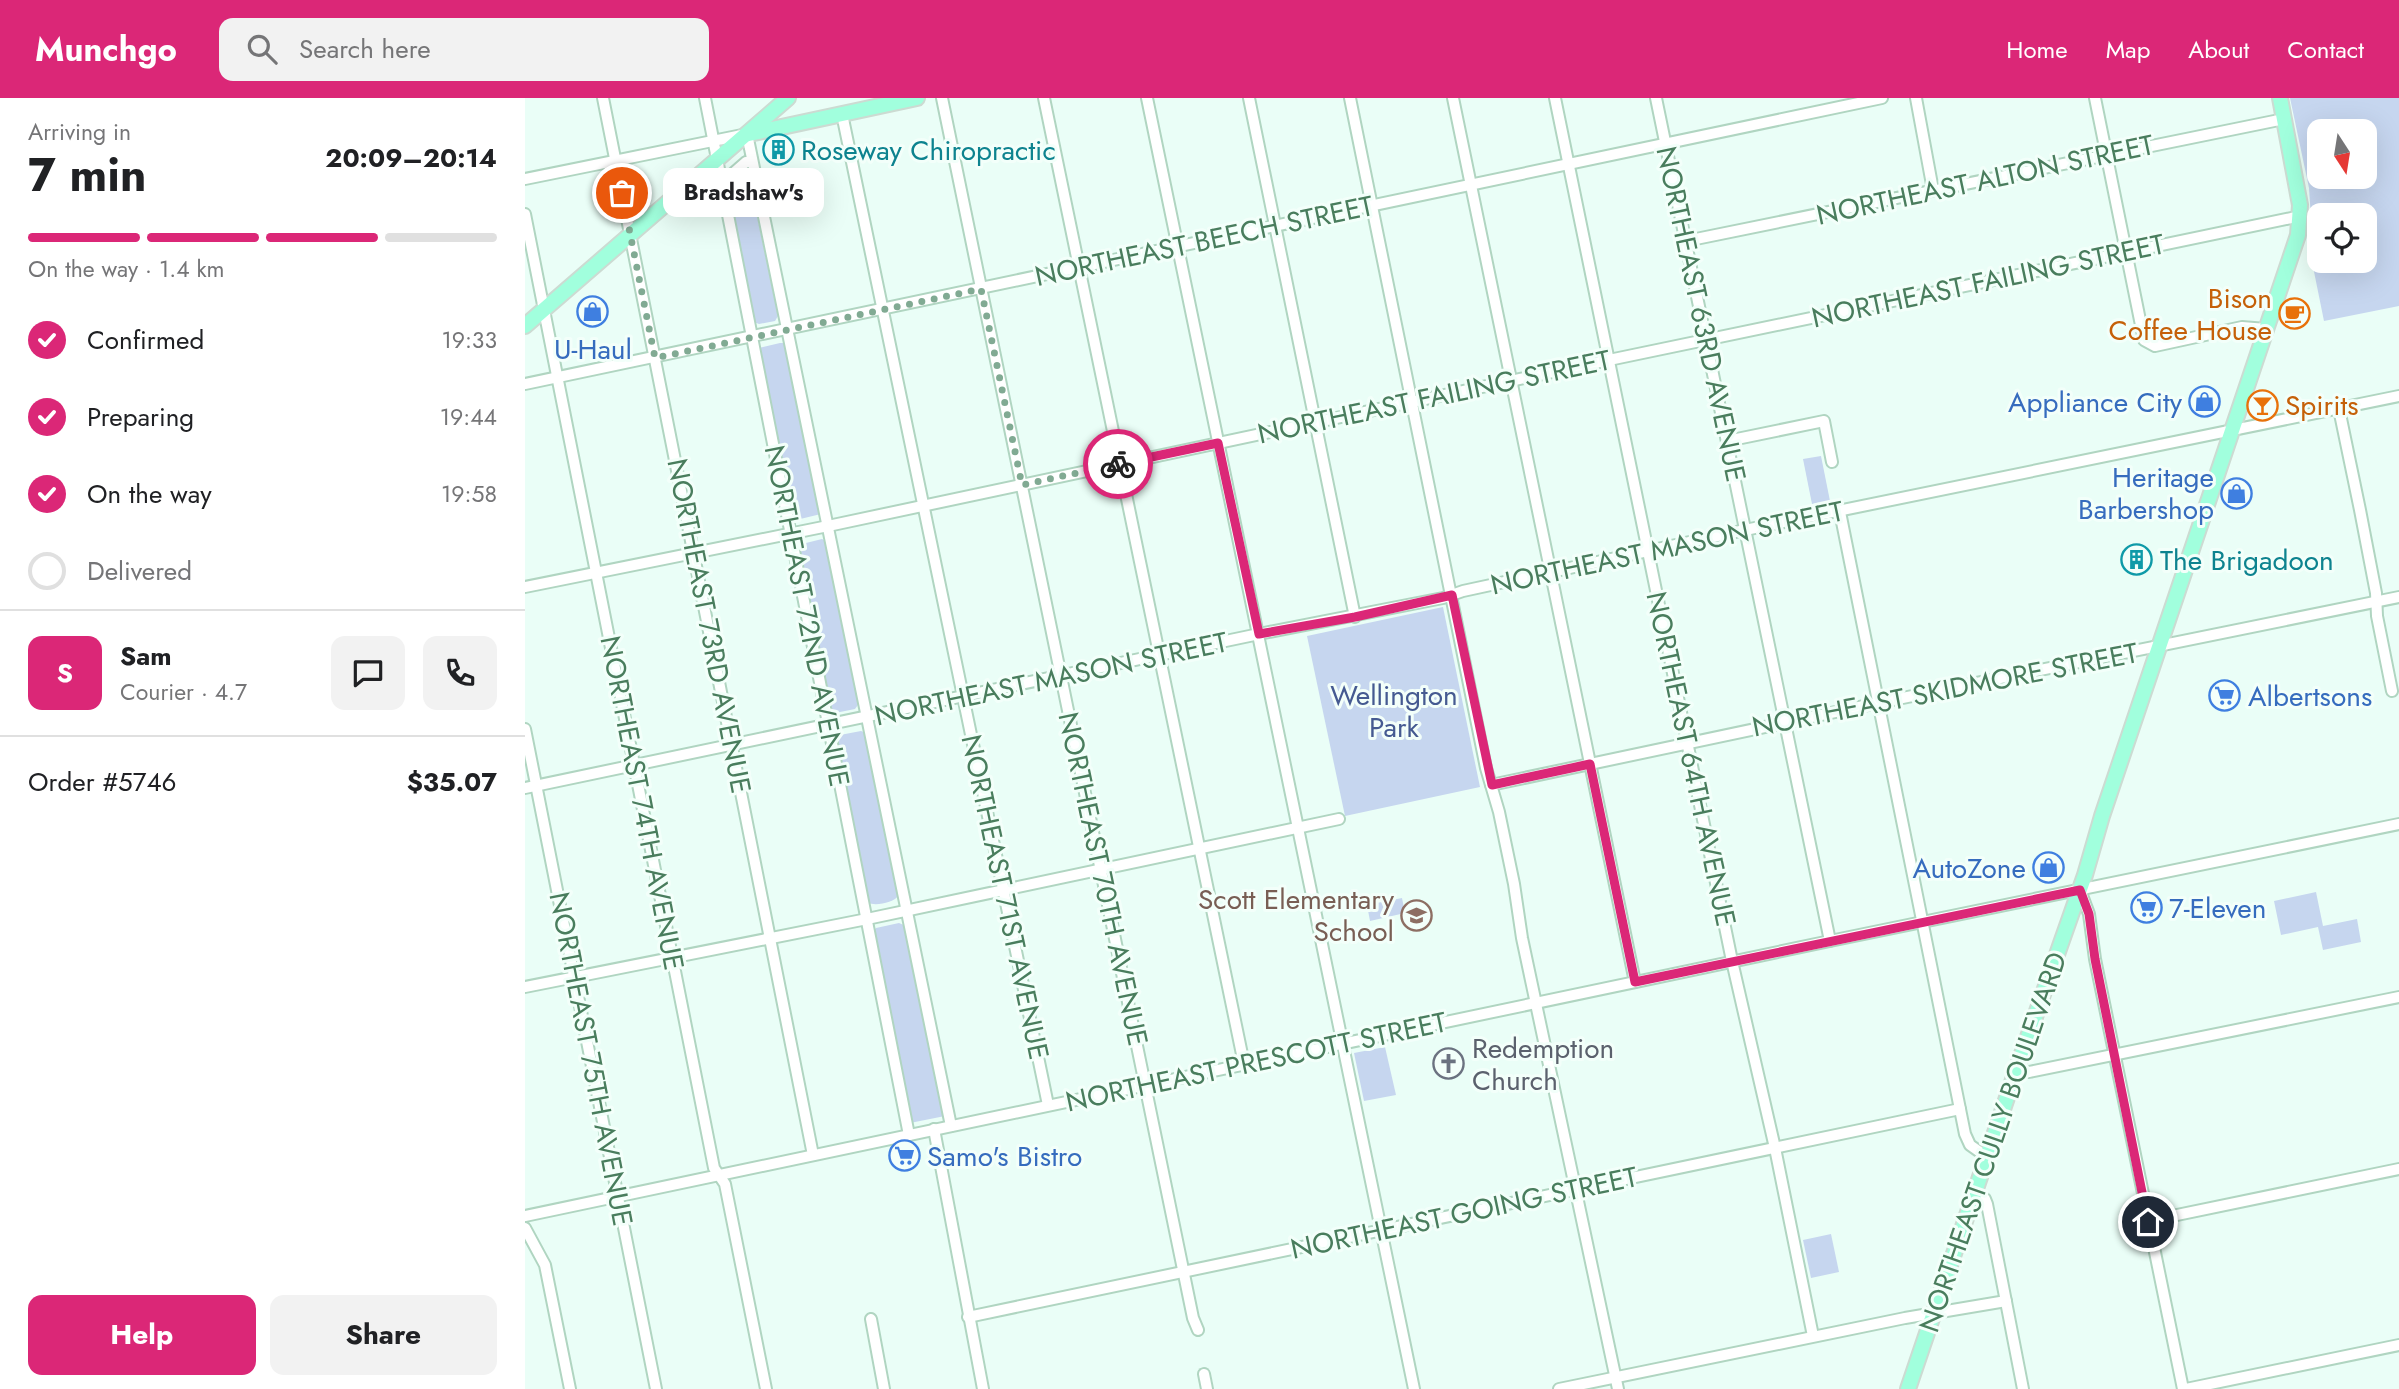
<!DOCTYPE html>
<html lang="en">
<head>
<meta charset="utf-8">
<style>
  body { margin:0; font-family:Jost,sans-serif; background:#f2f2f2; color:#202124; height:100vh; display:flex; flex-direction:column; font-size:26px; white-space:nowrap }
  * { box-sizing:border-box; margin:0 }
  p { font-size:23px; color:#757577 }
  .icon { flex:none; width:38px; height:38px; fill:none; stroke:currentColor; stroke-width:2; stroke-linecap:round; stroke-linejoin:round }
  .map { position:relative; flex:1; overflow:hidden }
  .panel { display:flex; flex-direction:column; background:#fff; width:525px }
  .panel>* { flex:none }
  .needle { width:46px; rotate:168deg }
  .tools { position:absolute; left:1782px; top:21px; display:grid; gap:14px }
  .tools a { display:grid; place-items:center; width:70px; height:70px; border-radius:14px; background:#fff; box-shadow:0 7px 28px #0002; font-size:35px }
  .pin { position:absolute; display:grid; place-items:center; width:60px; height:60px; color:#fff; margin:-30px; border:4px solid #fff; border-radius:50%; box-shadow:0 2px 7px #0007 }
  .courier { position:absolute; display:grid; place-items:center; width:70px; height:70px; margin:-35px; border:5px solid #db2777; border-radius:50%; background:#fff; color:#222; box-shadow:0 2px 9px #0007 }
  .bubble { position:absolute; height:49px; border-radius:14px; background:#fff; box-shadow:0 7px 28px #0002; font-size:23px; font-weight:700; line-height:49px; text-align:center }
  .headline em { font-style:normal; font-weight:700 }
  .headline div { display:flex; flex-direction:column-reverse }
  .headline { display:flex; align-items:center; justify-content:space-between; height:119px; padding:0 28px }
  h1 { font-size:46px; font-weight:700; line-height:52px }
  .bar { display:grid; grid-template-columns:repeat(4,1fr); gap:10px 7px; align-content:center; height:84px; padding:0 28px }
  .bar i { height:9px; border-radius:5px; background:#e0e0e0 }
  .bar .selected { background:#db2777 }
  .bar p { grid-column:span 4 }
  .line { display:flex; align-items:center; gap:18px; padding:0 28px; border-top:2px solid #e0e0e0 }
  .line div { flex:1 }
  .round { display:grid; place-items:center; flex:none; width:74px; height:74px; border-radius:14px; background:#f2f2f2 }
  ol { padding:0 28px; list-style:none }
  li { display:flex; align-items:center; gap:21px; height:77px }
  li p { margin-inline-start:auto }
  li .icon { padding:7px; border-radius:50%; background:#db2777; color:#fff; stroke-width:4 }
  li:last-child { color:#757577 }
  li i { width:38px; height:38px; border:4px solid #e0e0e0; border-radius:50% }
  .button { display:flex; gap:14px; margin-top:auto; padding:14px 28px }
  .button a { flex:1; height:80px; border-radius:14px; background:#db2777; color:#fff; font-size:28px; font-weight:700; line-height:80px; text-align:center }
  .button a+a { background:#f2f2f2; color:#202124 }
  header { display:flex; align-items:center; gap:42px; box-sizing:border-box; height:98px; padding:0 35px; background:#db2777; color:#fff }
  header strong { font-size:33px }
  nav { display:flex; gap:38px; margin-inline-start:auto; font-size:24px }
  .search { width:490px; height:63px; background:#f2f2f2; display:flex; align-items:center; gap:18px; box-sizing:border-box; padding:0 24px; border-radius:14px; color:#757577; font-size:26px }
  main { display:flex; flex:1; min-height:0 }
  .map>svg:first-child { display:block }
</style>
</head>
<body>
<header>
<strong>Munchgo</strong>
<div class="search"><svg class="icon" aria-label="search" viewBox="0 0 24 24"><circle cx="10" cy="10" r="6"/><path d="M15 15l6 6"/></svg>Search here</div>
<nav><a>Home</a><a>Map</a><a>About</a><a>Contact</a></nav>
</header>
<main>
<section class="panel">
<div class="headline"><div><h1>7 min</h1><p>Arriving in</p></div><em>20:09–20:14</em></div>
<div class="bar"><i class="selected"></i><i class="selected"></i><i class="selected"></i><i></i><p>On the way · 1.4 km</p></div>
<ol>
<li><svg class="icon" aria-label="check" viewBox="0 0 24 24"><path d="M5 12l5 5 9-10"/></svg>Confirmed<p>19:33</p></li>
<li><svg class="icon" aria-label="check" viewBox="0 0 24 24"><path d="M5 12l5 5 9-10"/></svg>Preparing<p>19:44</p></li>
<li><svg class="icon" aria-label="check" viewBox="0 0 24 24"><path d="M5 12l5 5 9-10"/></svg>On the way<p>19:58</p></li>
<li><i></i>Delivered</li>
</ol>
<div class="line" style="height:126px"><b class="round" style="background:#db2777;color:#fff">S</b><div><b>Sam</b><p>Courier · 4.7</p></div><a class="round"><svg class="icon" aria-label="chat" viewBox="0 0 24 24"><path d="M4 5h16v11H9l-5 4z"/></svg></a><a class="round"><svg class="icon" aria-label="phone" viewBox="0 0 24 24"><path d="M5 4h4l2 5-3 2q2 4 5 5l2-3 5 2v4C11 20 4 13 5 4z"/></svg></a></div>
<div class="line" style="height:91px"><div>Order #5746</div><b>$35.07</b></div>
<div class="button"><a>Help</a><a>Share</a></div>
</section>
<div class="map">
<svg width="1874" height="1291" viewBox="0 0 1874 1291">
  <rect width="100%" height="100%" fill="#eafef7"/>
  <!-- green -->
  <g fill="#c6d6ef" fill-rule="evenodd">
    <path d="M1765,0H1874V208L1799,223L1783,144L1786,120L1784,90ZM1794,33H1839V79H1794ZM1794,117H1839V163H1794Z"/>
    <path d="M218,70L223,74L253,218L250,223L234,226L229,224L202,90V85Z"/>
    <path d="M255,245H260L296,416L271,422H268L234,250Z"/>
    <path d="M1296,358L1305,403L1287,406L1278,361Z"/>
    <path d="M297,441L302,444L335,604L330,611L310,615L304,611L273,447Z"/>
    <path d="M918,509L955,689L820,718L782,538Z"/>
    <path d="M336,633L341,635L374,797C369,805 351,808 343,805L310,642L315,637Z"/>
    <path d="M1791,794L1798,828L1832,821L1836,844L1798,852L1793,829L1756,837L1749,803Z"/>
    <path d="M877,800L880,815L845,823L842,807Z"/>
    <path d="M374,825L381,828L420,1018L385,1025L348,833L351,830Z"/>
    <path d="M860,949L871,997L839,1003L829,955Z"/>
    <path d="M1306,1136L1314,1174L1286,1180L1278,1142Z"/>
  </g>
  <g fill="none" stroke-linecap="round" stroke-linejoin="round">
    <defs>
      <g id="minor">
        <path d="M78,0L288,1057"/>
        <path d="M180,0L384,1037"/>
        <path d="M417,0L668,1220L673,1232"/>
        <path d="M519,0L719,966"/>
        <path d="M622,0L889,1291"/>
        <path d="M724,0L830,519"/>
        <path d="M825,0L961,670L974,714L989,786L997,840L1093,1291"/>
        <path d="M928,0L1110,884"/>
        <path d="M1030,0L1207,863L1250,1050L1288,1238"/>
        <path d="M1131,0L1305,843"/>
        <path d="M1391,0L1408,92"/>
        <path d="M1570,0L1619,242L1630,248L1717,229L1741,231"/>
        <path d="M317,16L523,1007"/>
        <path d="M0,81L222,36L426,1028"/>
        <path d="M197,85L221,64H226"/>
        <path d="M0,116L189,1070L200,1086L241,1291"/>
        <path d="M1161,143L1759,21"/>
        <path d="M0,286L1357,0"/>
        <path d="M1814,311L1835,412L1851,495L1852,518L1867,593"/>
        <path d="M1202,343L1299,323L1307,364"/>
        <path d="M1315,414L1440,1036L1445,1047L1462,1059"/>
        <path d="M0,489L303,428L1084,262L1776,118"/>
        <path d="M0,631L131,1291"/>
        <path d="M966,687L1353,605L1874,499"/>
        <path d="M0,690L734,536L918,500L938,493L1220,432L1874,298"/>
        <path d="M1555,792L1564,816L1570,861L1658,1291"/>
        <path d="M0,889L342,821L814,721"/>
        <path d="M1491,973L1504,974L1874,899"/>
        <path d="M409,1031L458,1291"/>
        <path d="M1450,1093L1460,1101L1462,1106L1498,1291"/>
        <path d="M0,1118L1305,843L1874,726"/>
        <path d="M1623,1123L1874,1071"/>
        <path d="M0,1130L20,1167L45,1291"/>
        <path d="M443,1219L1435,1011"/>
        <path d="M346,1221L359,1291"/>
        <path d="M679,1276L682,1291"/>
        <path d="M1034,1291L1380,1220L1481,1203"/>
        <path d="M1661,1291L1874,1247"/>
      </g>
      <g id="major">
        <path d="M224,36L392,0"/>
        <path d="M0,228L263,0"/>
        <path d="M1383,1291L1491,973L1560,777L1577,718L1773,137L1775,107L1755,0"/>
      </g>
    </defs>
    <!-- minor casing -->
    <use href="#minor" stroke="#b0d5c1" stroke-width="14"/>
    <!-- major casing -->
    <use href="#major" stroke="#ccdbd2" stroke-width="18"/>
    <!-- minor -->
    <use href="#minor" stroke="#fff" stroke-width="10"/>
    <!-- major -->
    <use href="#major" stroke="#a1ffdd" stroke-width="14"/>
  </g>
  <g fill="none" stroke-linecap="round" stroke-linejoin="round">
    <!-- done -->
    <path stroke="#81aa93" stroke-width="7" stroke-dasharray="0 12.6" d="M97,95L130,260L456,191L497,387L593,366"/>
    <!-- route -->
    <path stroke="#db2777" stroke-width="9" d="M593,366L693,345L734,536L830,519L927,497L967,687L1065,666L1110,884L1555,792L1564,816L1570,861L1623,1124"/>
  </g>
  <!-- icons -->
  <defs>
    <symbol id="building-ring" viewBox="-11 -11 22 22"><circle r="9.5" fill="#f3fffa" stroke="#0f9aa8" stroke-width="1.5"/><path d="M-4-6H4V6H1V3H-1V6H-4ZM-2.5-4.3h1.7v1.8h-1.7ZM.8-4.3h1.7v1.8H.8ZM-2.5-1h1.7V.8h-1.7ZM.8-1h1.7V.8H.8Z" fill="#0f9aa8"/></symbol>
    <symbol id="shop-ring" viewBox="-11 -11 22 22"><circle r="9.5" fill="#f3fffa" stroke="#3f7fe0" stroke-width="1.5"/><path d="M-5-2.5h2.3a2.7 3.5 0 0 1 5.4 0H5L5.5 6h-11ZM-1.5-2.5h3a1.5 2.3 0 0 0-3 0Z" fill="#3f7fe0"/></symbol>
    <symbol id="cafe-ring" viewBox="-11 -11 22 22"><circle r="9.5" fill="#f3fffa" stroke="#e8710a" stroke-width="1.5"/><path d="M-5.5-4.5H6V0H3Q3 3.5 0 3.5H-2.5Q-5.5 3.5-5.5 0ZM3-3.2v2h1.7v-2ZM-6 4.5H4V6H-6Z" fill="#e8710a"/></symbol>
    <symbol id="bar-ring" viewBox="-11 -11 22 22"><circle r="9.5" fill="#f3fffa" stroke="#e8710a" stroke-width="1.5"/><path d="M-6-5H6L.8 .8V4.5H3.5V6h-7V4.5H-.8V.8Z" fill="#e8710a"/></symbol>
    <symbol id="supermarket-ring" viewBox="-11 -11 22 22"><circle r="9.5" fill="#f3fffa" stroke="#3f7fe0" stroke-width="1.5"/><path d="M-6-5.5h2.5l.6 2H6L4.5 2H-2.5L-4.4-4H-6ZM-1.5 3.2a1.3 1.3 0 1 0 .1 0ZM3 3.2a1.3 1.3 0 1 0 .1 0Z" fill="#3f7fe0"/></symbol>
    <symbol id="school-ring" viewBox="-11 -11 22 22"><circle r="9.5" fill="#f3fffa" stroke="#8d6e63" stroke-width="1.5"/><path d="M0-5L7-2L0 1L-7-2ZM-4 1L0 2.5L4 1V4Q0 6-4 4Z" fill="#8d6e63"/></symbol>
    <symbol id="church-ring" viewBox="-11 -11 22 22"><circle r="9.5" fill="#f3fffa" stroke="#6b7280" stroke-width="1.5"/><path d="M-1.2-6h2.4v3.5h3.3v2.4h-3.3V6h-2.4V-.1h-3.3v-2.4h3.3Z" fill="#6b7280"/></symbol>
  </defs>
  <g fill-rule="evenodd">
    <use href="#building-ring" x="236" y="34" width="35" height="35"/>
    <use href="#shop-ring" x="50" y="196" width="35" height="35"/>
    <use href="#cafe-ring" x="1752" y="198" width="35" height="35"/>
    <use href="#shop-ring" x="1662" y="286" width="35" height="35"/>
    <use href="#bar-ring" x="1720" y="290" width="35" height="35"/>
    <use href="#shop-ring" x="1694" y="378" width="35" height="35"/>
    <use href="#building-ring" x="1594" y="444" width="35" height="35"/>
    <use href="#supermarket-ring" x="1682" y="580" width="35" height="35"/>
    <use href="#shop-ring" x="1506" y="752" width="35" height="35"/>
    <use href="#supermarket-ring" x="1604" y="792" width="35" height="35"/>
    <use href="#school-ring" x="874" y="800" width="35" height="35"/>
    <use href="#church-ring" x="906" y="948" width="35" height="35"/>
    <use href="#supermarket-ring" x="362" y="1040" width="35" height="35"/>
  </g>
  <g text-anchor="middle" dominant-baseline="central" stroke-width="6" stroke-linejoin="round" paint-order="stroke">
    <!-- culture labels -->
    <g font-size="28" fill="#0d838f" stroke="#f3fffa" text-anchor="start">
      <text x="276" y="52">Roseway Chiropractic</text>
      <text x="1635" y="462">The Brigadoon</text>
    </g>
    <!-- street labels -->
    <g font-size="28" fill="#497d5d" stroke="#f3fffa">
      <text transform="translate(1460 82) rotate(-12)">NORTHEAST ALTON STREET</text>
      <text transform="translate(679 143) rotate(-12)">NORTHEAST BEECH STREET</text>
      <text transform="translate(1463 183) rotate(-12)">NORTHEAST FAILING STREET</text>
      <text transform="translate(1176 216) rotate(78)">NORTHEAST 63RD AVENUE</text>
      <text transform="translate(909 299) rotate(-12)">NORTHEAST FAILING STREET</text>
      <text transform="translate(1142 450) rotate(-12)">NORTHEAST MASON STREET</text>
      <text transform="translate(282 518) rotate(79)">NORTHEAST 72ND AVENUE</text>
      <text transform="translate(184 528) rotate(79)">NORTHEAST 73RD AVENUE</text>
      <text transform="translate(526 581) rotate(-12)">NORTHEAST MASON STREET</text>
      <text transform="translate(1420 592) rotate(-11)">NORTHEAST SKIDMORE STREET</text>
      <text transform="translate(1166 661) rotate(78)">NORTHEAST 64TH AVENUE</text>
      <text transform="translate(117 705) rotate(79)">NORTHEAST 74TH AVENUE</text>
      <text transform="translate(578 781) rotate(78)">NORTHEAST 70TH AVENUE</text>
      <text transform="translate(480 799) rotate(78)">NORTHEAST 71ST AVENUE</text>
      <text transform="translate(66 961) rotate(79)">NORTHEAST 75TH AVENUE</text>
      <text transform="translate(731 964) rotate(-12)">NORTHEAST PRESCOTT STREET</text>
      <text transform="translate(1468 1044) rotate(-71)">NORTHEAST CULLY BOULEVARD</text>
      <text transform="translate(939 1115) rotate(-12)">NORTHEAST GOING STREET</text>
    </g>
    <!-- food labels -->
    <g font-size="28" fill="#c56008" stroke="#f3fffa" text-anchor="end">
      <text x="1747" y="200">Bison<tspan x="1747" dy="32">Coffee House</tspan></text>
      <text x="1760" y="307" text-anchor="start">Spirits</text>
    </g>
    <!-- shop labels -->
    <g font-size="28" fill="#366cbe" stroke="#f3fffa" text-anchor="end">
      <text x="68" y="251" text-anchor="middle">U-Haul</text>
      <text x="1657" y="304">Appliance City</text>
      <text x="1689" y="379">Heritage<tspan x="1689" dy="32">Barbershop</tspan></text>
      <text x="1723" y="598" text-anchor="start">Albertsons</text>
      <text x="1501" y="770">AutoZone</text>
      <text x="1644" y="810" text-anchor="start">7-Eleven</text>
      <text x="402" y="1058" text-anchor="start">Samo's Bistro</text>
    </g>
    <!-- park labels -->
    <g font-size="28" fill="#455a91" stroke="#f3fffa">
      <text x="869" y="597">Wellington<tspan x="869" dy="32">Park</tspan></text>
    </g>
    <!-- education labels -->
    <g font-size="28" fill="#785e54" stroke="#f3fffa" text-anchor="end">
      <text x="869" y="801">Scott Elementary<tspan x="869" dy="32">School</tspan></text>
    </g>
    <!-- worship labels -->
    <g font-size="28" fill="#5b616d" stroke="#f3fffa" text-anchor="start">
      <text x="947" y="950">Redemption<tspan x="947" dy="32">Church</tspan></text>
    </g>
  </g>
</svg>
<div class="tools">
<a><svg class="needle" viewBox="-14 -14 28 28"><path d="M0-13l5 13h-10z" fill="#e53935"/><path d="M0 13l5-13h-10z" fill="#757577"/></svg></a>
<a><svg class="icon" aria-label="locate" viewBox="0 0 24 24"><circle cx="12" cy="12" r="6"/><path d="M12 2v4M12 18v4M2 12h4M18 12h4"/></svg></a>
</div>
<div class="pin" style="left:97px;top:95px;background:#ea580c"><svg class="icon" aria-label="bag" viewBox="0 0 24 24"><path d="M5 8h14l-1 12H6zM9 8a3 3 0 0 1 6 0"/></svg></div>
<div class="pin" style="left:1623px;top:1124px;background:#1f2937"><svg class="icon" aria-label="home" viewBox="0 0 24 24"><path d="M3 11l9-7 9 7M6 9v11h12V9"/></svg></div>
<div class="courier" style="left:593px;top:366px"><svg class="icon" aria-label="bike" viewBox="0 0 24 24"><circle cx="6" cy="16" r="4"/><circle cx="18" cy="16" r="4"/><path d="M6 16l4-8h5l3 8M10 8l3 8H6M13 5h3"/></svg></div>
<div class="bubble" style="left:138px;top:70px;width:161px">Bradshaw's</div>
</div>
</main>
</body>
</html>
